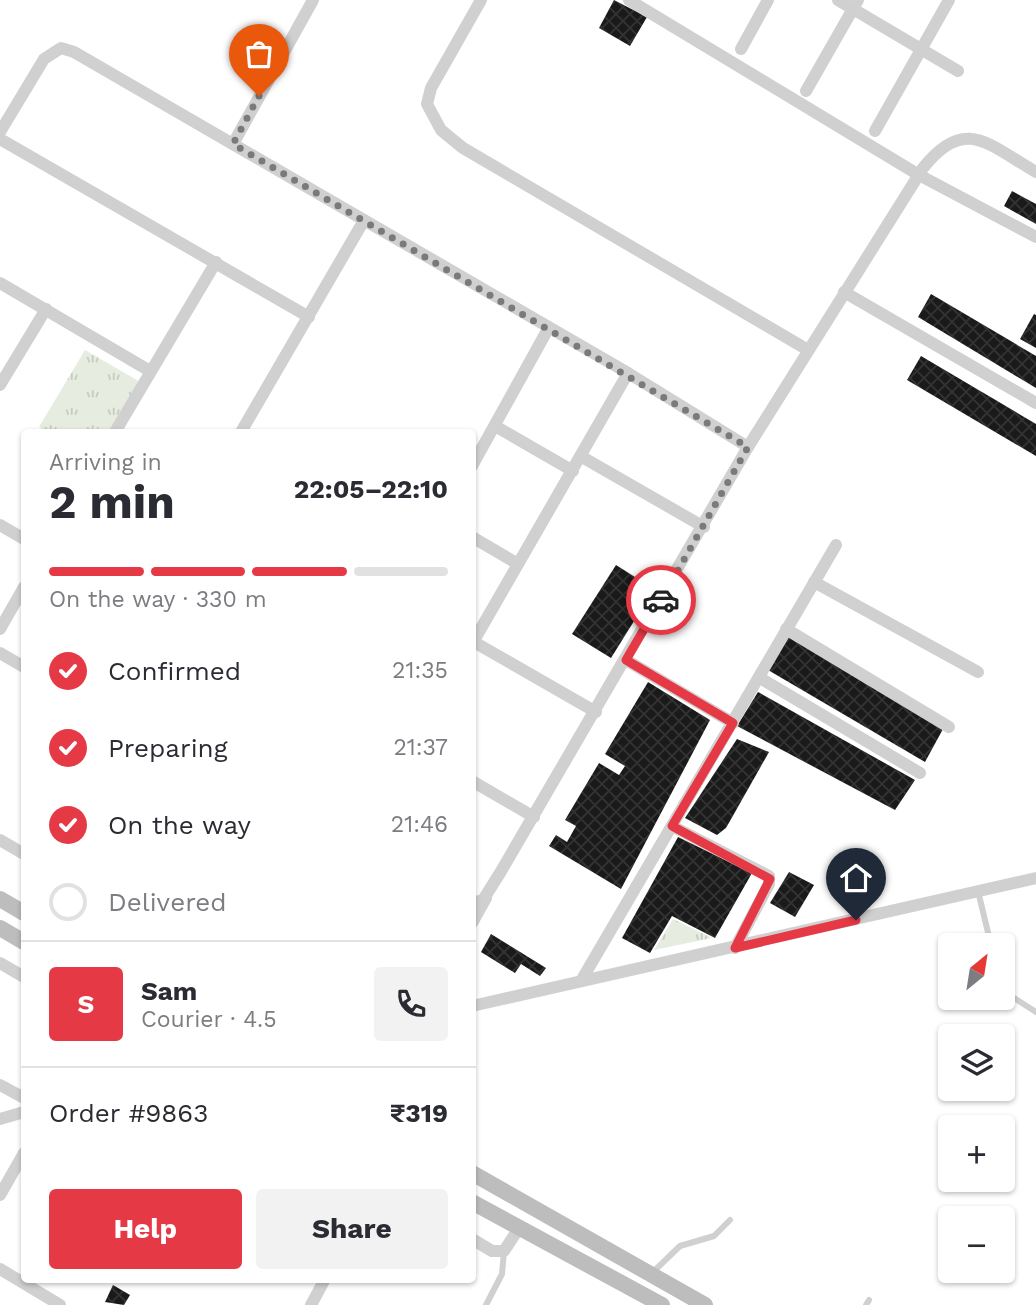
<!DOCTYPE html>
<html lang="en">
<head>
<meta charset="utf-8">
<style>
  body { margin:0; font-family:"Work Sans",sans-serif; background:#f2f2f3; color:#2b2b33; height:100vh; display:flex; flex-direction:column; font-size:26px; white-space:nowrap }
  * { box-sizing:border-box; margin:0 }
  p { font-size:23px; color:#7c7c81 }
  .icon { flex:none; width:38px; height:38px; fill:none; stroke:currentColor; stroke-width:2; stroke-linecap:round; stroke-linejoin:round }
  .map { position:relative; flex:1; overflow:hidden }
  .details { position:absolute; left:21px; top:429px; width:455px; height:854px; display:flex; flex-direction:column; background:#fff; border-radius:7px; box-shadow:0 2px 5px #0004 }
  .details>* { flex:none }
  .needle { width:46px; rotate:30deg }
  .controls { position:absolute; left:938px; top:933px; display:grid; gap:14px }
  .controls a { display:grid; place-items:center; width:77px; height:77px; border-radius:7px; background:#fff; box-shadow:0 2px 5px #0004; font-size:35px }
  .pin { position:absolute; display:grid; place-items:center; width:60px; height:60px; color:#fff; margin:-72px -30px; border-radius:50% 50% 50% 0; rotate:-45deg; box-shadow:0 0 7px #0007 }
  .pin .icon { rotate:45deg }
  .courier { position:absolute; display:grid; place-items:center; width:70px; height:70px; margin:-35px; border:5px solid #e63946; border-radius:50%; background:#fff; color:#222; box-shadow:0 2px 9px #0007 }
  .summary em { font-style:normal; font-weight:700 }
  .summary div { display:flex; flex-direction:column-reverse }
  .summary { display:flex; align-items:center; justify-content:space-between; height:119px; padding:0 28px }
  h1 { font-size:46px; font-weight:700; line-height:52px }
  .bar { display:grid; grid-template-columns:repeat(4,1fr); gap:10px 7px; align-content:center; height:84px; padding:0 28px }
  .bar i { height:9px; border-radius:5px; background:#e1e1e2 }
  .bar .on { background:#e63946 }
  .bar p { grid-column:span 4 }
  .line { display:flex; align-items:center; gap:18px; padding:0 28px; border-top:2px solid #e1e1e2 }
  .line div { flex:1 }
  .round { display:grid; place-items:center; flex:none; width:74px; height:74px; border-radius:7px; background:#f2f2f3 }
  ol { padding:0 28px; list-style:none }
  li { display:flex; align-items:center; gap:21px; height:77px }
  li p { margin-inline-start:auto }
  li .icon { padding:7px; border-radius:50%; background:#e63946; color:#fff; stroke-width:4 }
  li:last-child { color:#7c7c81 }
  li i { width:38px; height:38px; border:4px solid #e1e1e2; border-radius:50% }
  .primary-button { display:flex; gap:14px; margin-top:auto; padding:14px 28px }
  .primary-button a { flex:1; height:80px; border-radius:7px; background:#e63946; color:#fff; font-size:28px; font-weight:700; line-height:80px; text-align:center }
  .primary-button a+a { background:#f2f2f3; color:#2b2b33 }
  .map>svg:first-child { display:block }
</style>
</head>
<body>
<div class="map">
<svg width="1036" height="1305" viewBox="0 0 1036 1305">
  <defs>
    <pattern id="park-tufts" width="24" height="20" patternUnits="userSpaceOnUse" patternTransform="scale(1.75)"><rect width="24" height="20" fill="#e6ecdf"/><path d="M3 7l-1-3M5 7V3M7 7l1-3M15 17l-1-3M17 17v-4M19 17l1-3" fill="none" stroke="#c6cbc0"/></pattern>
    <pattern id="building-cross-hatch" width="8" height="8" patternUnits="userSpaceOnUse" patternTransform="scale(1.75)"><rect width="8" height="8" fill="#1a1a1a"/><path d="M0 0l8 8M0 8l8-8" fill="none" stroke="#333"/></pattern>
  </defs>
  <rect width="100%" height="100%" fill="#fff"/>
  <!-- park -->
  <g fill="url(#park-tufts)">
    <path d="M85,350L142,383L114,432H47L39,427Z"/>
    <path d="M673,919L712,938L654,950Z"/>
  </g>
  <!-- building -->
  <g fill="url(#building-cross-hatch)">
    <path d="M614,0L647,17L630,46L599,28Z"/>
    <path d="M1012,191L1036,204V224L1004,206Z"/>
    <path d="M931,294L1036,356V388L918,317Z"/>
    <path d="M1034,314L1036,315V348L1020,339Z"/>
    <path d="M921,356L1036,424V456L907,380Z"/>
    <path d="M616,565L654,589L611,658L572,634Z"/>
    <path d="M787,636L943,729L925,762L768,670Z"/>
    <path d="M648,682L710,720L621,889L549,846L556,835L567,842L576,826L565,820L599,763L619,775L625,766L605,754Z"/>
    <path d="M758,692L915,780L895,810L737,726Z"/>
    <path d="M737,739L769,752L726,828L717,835L685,818Z"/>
    <path d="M678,837L752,873L715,938L672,916L650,953L622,938Z"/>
    <path d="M789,872L814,885L795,917L770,903Z"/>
    <path d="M491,934L546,968L540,976L521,964L515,973L481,952Z"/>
    <path d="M113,1285L130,1295L124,1305L105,1302Z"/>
  </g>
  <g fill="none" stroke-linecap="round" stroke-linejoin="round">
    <!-- lane -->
    <g stroke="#d0d0d0" stroke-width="6">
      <path d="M978,891L991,945"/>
      <path d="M1003,991L1036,1012"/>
      <path d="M651,1274L680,1246L714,1236L730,1220"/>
      <path d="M486,1305L502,1274L504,1251"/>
      <path d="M866,1305L869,1300"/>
    </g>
    <!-- street -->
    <g stroke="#d0d0d0" stroke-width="12">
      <path d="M481,0L431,88L427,104L441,130L463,148L808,350"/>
      <path d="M629,0L919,175L1036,237"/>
      <path d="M838,0L958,71"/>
      <path d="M741,49L768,0"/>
      <path d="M806,91L858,0"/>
      <path d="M875,131L949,0"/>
      <path d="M0,132L44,59L61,48L74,52L628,373L748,447"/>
      <path d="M0,139L309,317"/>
      <path d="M233,144L313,0"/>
      <path d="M0,283L150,371"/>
      <path d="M844,292L1036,403"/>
      <path d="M0,385L46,309"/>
      <path d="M495,426L573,471"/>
      <path d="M115,432L216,262"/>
      <path d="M241,432L363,222"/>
      <path d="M582,457L704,527"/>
      <path d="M472,466L548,329"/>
      <path d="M0,525L24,539"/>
      <path d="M472,537L518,564"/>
      <path d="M814,582L978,672"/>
      <path d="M0,629L24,587"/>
      <path d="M786,629L949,727"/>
      <path d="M474,642L596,712"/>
      <path d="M472,644L628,373"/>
      <path d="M0,653L24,667"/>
      <path d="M626,660L733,723"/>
      <path d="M760,678L920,773"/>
      <path d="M472,781L534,817"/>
      <path d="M672,826L769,876V884L735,948"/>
      <path d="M0,840L24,854"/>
      <path d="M472,903L483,900L500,873L748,447L923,168C965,115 989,145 1036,172"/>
      <path d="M472,923L486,898"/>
      <path d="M0,963L24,977"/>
      <path d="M581,981L836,545"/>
      <path d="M472,1006L1036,878"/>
      <path d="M0,1085L24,1098"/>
      <path d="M0,1119L24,1112"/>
      <path d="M0,1195L24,1153"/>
      <path d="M472,1239L492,1251H504L519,1228"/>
      <path d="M0,1269L60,1305"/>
      <path d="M311,1305L325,1279"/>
    </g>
    <!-- secondary -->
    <g stroke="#bdbdbd" stroke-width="16">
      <path d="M0,899L24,913"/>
      <path d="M0,928L24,942"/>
      <path d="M472,1173L705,1305"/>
      <path d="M472,1202L662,1305"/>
    </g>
  </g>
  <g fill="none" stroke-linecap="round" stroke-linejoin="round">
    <!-- done -->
    <path stroke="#7a7a7a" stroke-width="7" stroke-dasharray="0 12.6" d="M259,96L233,144L748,447L661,600"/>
    <!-- route -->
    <path stroke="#e63946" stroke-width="9" d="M661,600L626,660L733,723L672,826L770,879L735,948L856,920"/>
  </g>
</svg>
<div class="controls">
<a><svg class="needle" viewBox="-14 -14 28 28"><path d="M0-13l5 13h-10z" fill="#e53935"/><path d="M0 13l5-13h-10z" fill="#7c7c81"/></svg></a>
<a><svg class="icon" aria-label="layers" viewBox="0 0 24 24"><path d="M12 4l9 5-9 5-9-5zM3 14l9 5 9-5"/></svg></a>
<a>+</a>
<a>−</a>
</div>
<div class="pin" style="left:259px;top:96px;background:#ea580c"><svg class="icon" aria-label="bag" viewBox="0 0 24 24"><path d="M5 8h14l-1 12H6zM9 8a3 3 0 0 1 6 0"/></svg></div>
<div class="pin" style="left:856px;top:920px;background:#1f2937"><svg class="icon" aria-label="home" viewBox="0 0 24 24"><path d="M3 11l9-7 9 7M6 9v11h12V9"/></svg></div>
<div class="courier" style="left:661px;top:600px"><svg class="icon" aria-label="car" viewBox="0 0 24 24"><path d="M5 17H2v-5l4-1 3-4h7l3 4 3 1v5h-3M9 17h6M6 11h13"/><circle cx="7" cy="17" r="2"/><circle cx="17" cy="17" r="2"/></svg></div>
<section class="details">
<div class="summary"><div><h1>2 min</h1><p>Arriving in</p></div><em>22:05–22:10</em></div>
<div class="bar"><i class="on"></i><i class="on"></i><i class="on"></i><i></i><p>On the way · 330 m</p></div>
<ol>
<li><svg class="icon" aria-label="check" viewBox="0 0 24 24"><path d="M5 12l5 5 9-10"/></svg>Confirmed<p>21:35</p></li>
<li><svg class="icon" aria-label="check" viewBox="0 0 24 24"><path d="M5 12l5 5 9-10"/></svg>Preparing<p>21:37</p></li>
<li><svg class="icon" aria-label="check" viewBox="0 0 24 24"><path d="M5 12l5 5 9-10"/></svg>On the way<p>21:46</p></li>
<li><i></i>Delivered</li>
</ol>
<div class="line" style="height:126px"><b class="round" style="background:#e63946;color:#fff">S</b><div><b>Sam</b><p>Courier · 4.5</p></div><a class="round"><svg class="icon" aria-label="phone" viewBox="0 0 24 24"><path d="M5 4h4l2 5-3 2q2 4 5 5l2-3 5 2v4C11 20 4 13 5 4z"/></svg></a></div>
<div class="line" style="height:91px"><div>Order #9863</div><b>₹319</b></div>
<div class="primary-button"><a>Help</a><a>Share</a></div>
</section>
</div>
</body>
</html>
